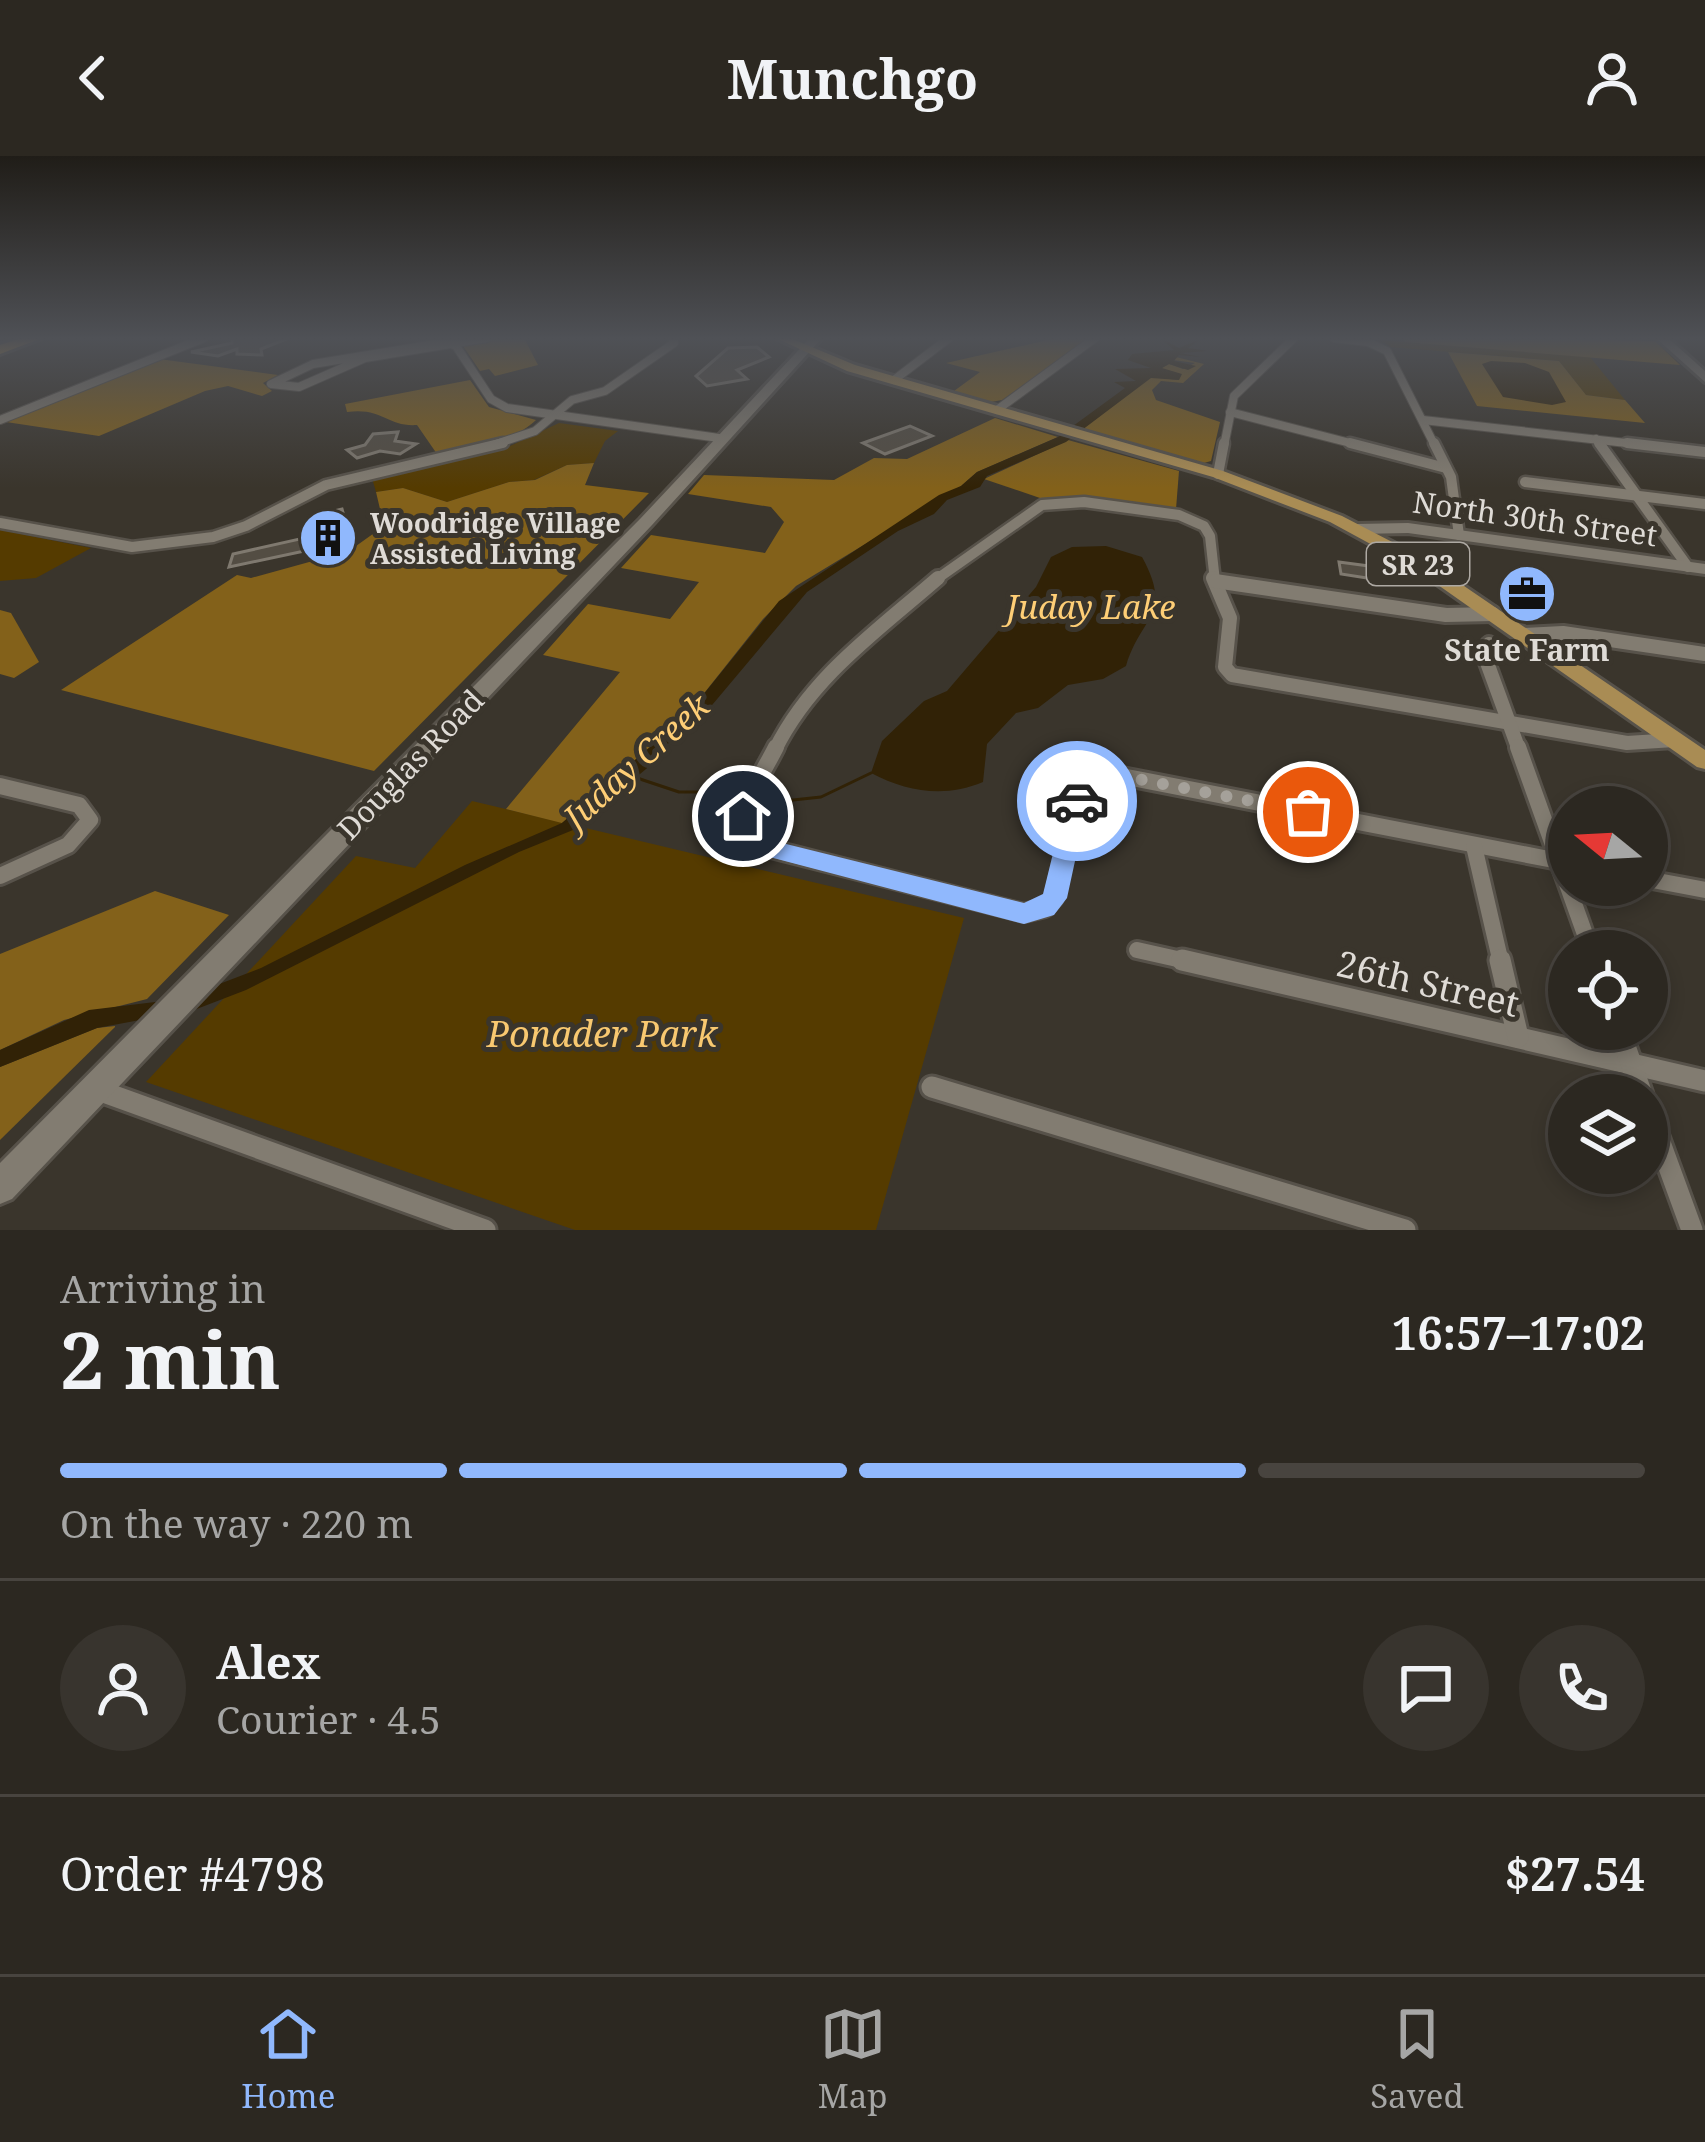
<!DOCTYPE html>
<html lang="en">
<head>
<meta charset="utf-8">
<style>
  body { margin:0; font-family:"Noto Serif",serif; background:#38342e; color:#f1f3f6; height:100vh; display:flex; flex-direction:column; font-size:45px; white-space:nowrap }
  * { box-sizing:border-box; margin:0 }
  p { font-size:39px; color:#a6a6a5 }
  .icon { flex:none; width:66px; height:66px; fill:none; stroke:currentColor; stroke-width:2; stroke-linecap:round; stroke-linejoin:round }
  .map { position:relative; height:1074px; overflow:hidden }
  .details { display:flex; flex-direction:column; background:#2c2821; flex:1 }
  .details>* { flex:none }
  .needle { width:78px; rotate:288deg }
  .controls { position:absolute; left:1548px; top:630px; display:grid; gap:24px }
  .controls a { display:grid; place-items:center; width:120px; height:120px; border-radius:50%; background:#2c2821; box-shadow:0 6px 18px #0003,0 0 0 3px #48443f; font-size:60px }
  .pin { position:absolute; display:grid; place-items:center; width:102px; height:102px; color:#fff; margin:-51px; border:6px solid #fff; border-radius:50%; box-shadow:0 3px 12px #0007 }
  .courier { position:absolute; display:grid; place-items:center; width:120px; height:120px; margin:-60px; border:9px solid #90b8fd; border-radius:50%; background:#fff; color:#222; box-shadow:0 3px 15px #0007 }
  .headline em { font-style:normal; font-weight:700 }
  .headline div { display:flex; flex-direction:column-reverse }
  .headline { display:flex; align-items:center; justify-content:space-between; height:204px; padding:0 60px }
  h1 { font-size:78px; font-weight:700; line-height:90px }
  .bar { display:grid; grid-template-columns:repeat(4,1fr); gap:18px 12px; align-content:center; height:144px; padding:0 60px }
  .bar i { height:15px; border-radius:9px; background:#48443f }
  .bar .selected { background:#90b8fd }
  .bar p { grid-column:span 4 }
  .line { display:flex; align-items:center; gap:30px; padding:0 60px; border-top:3px solid #48443f }
  .line div { flex:1 }
  .round { display:grid; place-items:center; flex:none; width:126px; height:126px; border-radius:63px; background:#38342e }
  header { display:flex; justify-content:space-between; align-items:center; height:156px; padding:0 60px; background:#2c2821; font-size:54px; font-weight:700 }
  .tab-bar { display:flex; justify-content:space-around; align-items:center; height:168px; border-top:3px solid #48443f; background:#2c2821; font-size:33px; color:#a6a6a5 }
  .tab-bar a { display:grid; justify-items:center; gap:6px }
  .tab-bar .selected { color:#90b8fd }
  .map>svg:first-child { display:block }
</style>
</head>
<body>
<header><svg class="icon" aria-label="back" viewBox="0 0 24 24"><path d="M15 5l-7 7 7 7"/></svg>Munchgo<svg class="icon" aria-label="person" viewBox="0 0 24 24"><circle cx="12" cy="8" r="4"/><path d="M4 21q1-7 8-7t8 7"/></svg></header>
<div class="map">
<svg width="1705" height="1074" viewBox="0 0 1705 1074">
  <rect width="100%" height="100%" fill="#3a352c"/>
  <!-- green -->
  <g fill="#553b00">
    <path d="M1381,184L1590,201L1625,244L1586,239L1559,205L1391,191Z"/>
    <path d="M559,267L618,275L605,285L594,307L567,309L534,324L509,326L447,346L403,332L376,336L372,322L506,292Z"/>
    <path d="M0,374L91,392L36,422L0,425Z"/>
    <path d="M472,645L964,762L876,1074H575L146,926L356,700L415,712Z"/>
  </g>
  <!-- forest -->
  <g fill="#83611a">
    <path d="M500,182H524L538,209L495,220L489,213L480,215L463,190Z"/>
    <path d="M1057,182H1090L1002,244L991,246L954,235L980,216L946,207Z"/>
    <path d="M1403,182L1655,185L1680,209L1405,186Z"/>
    <path d="M1448,196L1559,205L1586,239L1625,244L1645,267L1477,250Z"/>
    <path d="M1176,201L1204,208L1183,227L1161,225L1152,234L1156,244L1220,266L1211,305L1204,307L1083,273L1151,221L1179,224L1160,213L1169,208L1183,213L1195,207L1173,204Z"/>
    <path d="M159,203L278,219L263,227L272,235L262,240L228,230L205,235L99,280L6,266Z"/>
    <path d="M470,224L489,251L536,264C511,288 470,290 437,298L417,269C387,271 383,251 347,256L345,248Z"/>
    <path d="M995,262L1058,281L977,316L961,330L796,430L763,463L686,560L562,667L506,653L620,516L543,499L588,448L670,463L699,426L621,412L651,379L765,397L784,366L771,351L688,338L704,319L834,324L874,302L907,303Z"/>
    <path d="M1068,284L1179,315L1176,353L1040,342L984,323Z"/>
    <path d="M594,307L585,329L649,337L374,615L61,534L237,419L251,422L349,395L384,370L376,336L403,332L447,346L509,326L535,324L567,309Z"/>
    <path d="M0,454L11,457L39,506L14,522L0,518Z"/>
    <path d="M155,735L229,759L147,843L64,864L0,894V798Z"/>
    <path d="M115,870V871L0,984V911L97,872Z"/>
  </g>
  <!-- water -->
  <g fill="#312206">
    <path d="M1160,182L1179,192L1202,182L1188,192L1208,195L1180,197L1201,201L1179,199L1174,205L1196,210L1188,214L1169,208L1162,212L1182,218L1179,224L1151,222L1066,286L987,320L980,331L947,344L934,358L898,375L807,436L702,561L675,579L652,608L573,674L519,696L246,834L194,854L97,872L0,911V894L89,854L180,843L261,812L465,709L562,667L686,560L779,445L939,339L961,330L977,316L1058,281L1125,232L1114,226L1136,225L1115,213L1151,212L1128,204L1132,198L1174,194Z"/>
    <path d="M1491,205L1525,207L1549,216L1566,246L1552,249L1503,241L1482,208Z"/>
    <path d="M1106,390L1142,401C1174,459 1140,461 1126,510L1103,523L1068,529L1038,552L1016,557L987,588L983,626C945,642 907,636 871,617L882,585L924,545L947,535L1036,431L1051,401L1072,391Z"/>
  </g>
  <g fill="none" stroke-linecap="round" stroke-linejoin="round">
    <!-- stream -->
    <g stroke="#312206" stroke-width="3">
      <path d="M634,621L679,636H708"/>
      <path d="M765,647L821,641L871,617"/>
    </g>
  </g>
  <!-- building -->
  <g fill="#534d43" stroke="#7f796f" stroke-width="3">
    <path d="M232,182H289L261,193L262,199L237,198V193L218,200L191,196L232,187Z"/>
    <path d="M757,191L769,201L737,214L747,223L707,230L696,220L728,192Z"/>
    <path d="M910,270L932,280L885,298L863,287Z"/>
    <path d="M398,276L395,285L416,288L400,298L380,295L357,302L347,294L365,289L373,278Z"/>
    <path d="M342,353L351,385L229,411L233,398L318,379L313,360Z"/>
    <path d="M1339,406L1391,413L1399,427L1341,418Z"/>
  </g>
  <g fill="none" stroke-linecap="round" stroke-linejoin="round">
    <defs>
      <g id="street-far4">
        <path d="M472,182L313,208L271,228L299,231L365,202L487,182"/>
        <path d="M1334,182L1368,186L1387,195L1435,290"/>
        <path d="M447,186L456,190L491,243L507,252L719,282"/>
        <path d="M894,224L949,182"/>
        <path d="M997,254L1095,182"/>
        <path d="M1230,256L1362,290"/>
        <path d="M0,264L204,182"/>
        <path d="M1423,264L1653,290"/>
        <path d="M1596,283L1601,290"/>
        <path d="M490,290L535,275L572,244L605,235L674,187L673,182"/>
        <path d="M1224,290L1234,240L1294,182"/>
      </g>
      <g id="street-far3">
        <path d="M1350,287L1446,312"/>
        <path d="M1434,287L1451,321L1459,379"/>
        <path d="M1599,287L1688,411"/>
        <path d="M1627,287L1705,296"/>
        <path d="M1218,318L1224,287"/>
        <path d="M1525,326L1705,348"/>
        <path d="M0,367L132,391L213,381L246,370L326,329L503,287"/>
        <path d="M934,425L1042,349L1084,346L1179,359L1204,370L1210,380L1215,425"/>
      </g>
      <g id="street-far2">
        <path d="M1213,422L1230,462L1225,511L1232,519L1627,587L1674,584"/>
        <path d="M1215,425L1446,459L1493,458"/>
        <path d="M1524,479L1563,477L1705,498"/>
        <path d="M1489,488L1485,501L1519,594"/>
        <path d="M775,594C811,521 877,475 938,422"/>
      </g>
      <g id="street-far1">
        <path d="M776,591C760,624 726,664 763,691L1024,757L1045,752L1054,742L1081,623L1096,615L1569,707"/>
        <path d="M1518,591L1591,795"/>
        <path d="M0,630L79,649L90,664L68,689L0,720"/>
        <path d="M1474,690L1501,807"/>
        <path d="M1647,723L1705,734"/>
        <path d="M1137,794L1195,807"/>
      </g>
      <g id="street">
        <path d="M1182,804L1705,925"/>
        <path d="M1500,804L1518,881"/>
        <path d="M1619,873L1642,939"/>
        <path d="M932,931L1405,1074"/>
        <path d="M95,933L485,1074"/>
        <path d="M1647,951L1692,1074"/>
      </g>
      <g id="secondary">
        <path d="M810,182H822L652,369L12,1043L0,1048V1007L640,363Z"/>
        <path d="M1656,182H1668L1705,215V226Z"/>
        <path d="M1408,367L1705,408V418L1408,377L1357,378L1349,373L1357,368Z"/>
      </g>
      <path id="primary" d="M776,182H790L855,209L1223,315L1342,360L1423,402L1705,594V613L1697,611L1411,410L1330,366L1213,321L847,215Z"/>
      <path id="highway" d="M22,182H42L0,198V189Z"/>
    </defs>
    <!-- street-far4 casing -->
    <use href="#street-far4" stroke="#57524a" stroke-width="10"/>
    <!-- street-far3 casing -->
    <use href="#street-far3" stroke="#57524a" stroke-width="15"/>
    <!-- street-far2 casing -->
    <use href="#street-far2" stroke="#57524a" stroke-width="20"/>
    <!-- street-far1 casing -->
    <use href="#street-far1" stroke="#57524a" stroke-width="22"/>
    <!-- street casing -->
    <use href="#street" stroke="#57524a" stroke-width="27"/>
    <!-- secondary casing -->
    <use href="#secondary" stroke="#57524a" stroke-width="6"/>
    <!-- primary casing -->
    <use href="#primary" stroke="#57524a" stroke-width="6"/>
    <!-- highway casing -->
    <use href="#highway" stroke="#57524a" stroke-width="6"/>
    <!-- street-far4 -->
    <use href="#street-far4" stroke="#827c71" stroke-width="8"/>
    <!-- street-far3 -->
    <use href="#street-far3" stroke="#827c71" stroke-width="10"/>
    <!-- street-far2 -->
    <use href="#street-far2" stroke="#827c71" stroke-width="14"/>
    <!-- street-far1 -->
    <use href="#street-far1" stroke="#827c71" stroke-width="16"/>
    <!-- street -->
    <use href="#street" stroke="#827c71" stroke-width="21"/>
    <!-- secondary -->
    <use href="#secondary" fill="#827c71" fill-rule="evenodd"/>
    <!-- primary -->
    <use href="#primary" fill="#a98c54" fill-rule="evenodd"/>
    <!-- highway -->
    <use href="#highway" fill="#c39640" fill-rule="evenodd"/>
  </g>
  <!-- sky -->
  <linearGradient id="sky" x2="0" y2="1"><stop stop-color="#201d18"/><stop offset="0.55" stop-color="#4f5156"/><stop offset="1" stop-color="#4f5156" stop-opacity="0"/></linearGradient>
  <rect width="1705" height="332" fill="url(#sky)"/>
  <!-- route -->
  <path fill="#90b8fd" d="M1077,637L1088,645L1067,742L1054,759L1024,768L754,697L739,686L731,660L743,652L751,654L758,675L770,684L1024,747L1043,738L1066,645Z"/>
  <g fill="none" stroke-linecap="round" stroke-linejoin="round">
    <!-- done -->
    <path stroke="#a5a19a" stroke-width="12" stroke-dasharray="0 21.6" d="M1077,645L1081,622L1096,615L1308,656"/>
  </g>
  <!-- icons -->
  <defs>
    <symbol id="building-disc" viewBox="-11 -11 22 22"><circle r="9.5" fill="#90b8fd" stroke="#3a352c"/><path d="M-4-6H4V6H1V3H-1V6H-4ZM-2.5-4.3h1.7v1.8h-1.7ZM.8-4.3h1.7v1.8H.8ZM-2.5-1h1.7V.8h-1.7ZM.8-1h1.7V.8H.8Z" fill="#111"/></symbol>
    <symbol id="office-disc" viewBox="-11 -11 22 22"><circle r="9.5" fill="#90b8fd" stroke="#3a352c"/><path d="M-6-3h4V-5.5h4V-3h4V5H-6ZM-1-4.5V-3h2v-1.5ZM-6 0V1H6V0Z" fill="#111"/></symbol>
  </defs>
  <g fill-rule="evenodd">
    <use href="#building-disc" x="295" y="349" width="66" height="66"/>
    <use href="#office-disc" x="1494" y="405" width="66" height="66"/>
  </g>
  <g text-anchor="middle" dominant-baseline="central" stroke-width="10" stroke-linejoin="round" paint-order="stroke">
    <!-- far-poi labels -->
    <g font-size="27" font-weight="bold" fill="#dfdbd6" stroke="#3a352c" text-anchor="start">
      <text x="370" y="366">Woodridge Village<tspan x="370" dy="31">Assisted Living</tspan></text>
    </g>
    <!-- shield labels -->
    <rect fill="#3a352c" stroke="#aea9a3" stroke-width="3" x="1367" y="387" width="102" height="42" rx="9"/>
    <g font-size="27" font-weight="bold" fill="#dfdbd6">
      <text x="1418" y="408">SR 23</text>
    </g>
    <!-- street labels -->
    <g font-size="30" fill="#dfdbd6" stroke="#3a352c">
      <text transform="translate(1535 362) rotate(8)">North 30th Street</text>
      <text transform="translate(410 608) rotate(-46)">Douglas Road</text>
    </g>
    <!-- poi labels -->
    <g font-size="30" font-weight="bold" fill="#dfdbd6" stroke="#3a352c">
      <text x="1527" y="493">State Farm</text>
    </g>
    <!-- water labels -->
    <g font-size="33" font-style="italic" fill="#fece76" stroke="#3a352c">
      <text x="1091" y="450">Juday Lake</text>
      <text transform="translate(636 605) rotate(-42)">Juday Creek</text>
    </g>
    <!-- near-street labels -->
    <g font-size="36" fill="#dfdbd6" stroke="#3a352c">
      <text transform="translate(1428 827) rotate(13)">26th Street</text>
    </g>
    <!-- near-park labels -->
    <g font-size="36" font-style="italic" fill="#f8c870" stroke="#3a352c">
      <text x="602" y="877">Ponader Park</text>
    </g>
  </g>
</svg>
<div class="controls">
<a><svg class="needle" viewBox="-14 -14 28 28"><path d="M0-13l5 13h-10z" fill="#e53935"/><path d="M0 13l5-13h-10z" fill="#a6a6a5"/></svg></a>
<a><svg class="icon" aria-label="locate" viewBox="0 0 24 24"><circle cx="12" cy="12" r="6"/><path d="M12 2v4M12 18v4M2 12h4M18 12h4"/></svg></a>
<a><svg class="icon" aria-label="layers" viewBox="0 0 24 24"><path d="M12 4l9 5-9 5-9-5zM3 14l9 5 9-5"/></svg></a>
</div>
<div class="pin" style="left:1308px;top:656px;background:#ea580c"><svg class="icon" aria-label="bag" viewBox="0 0 24 24"><path d="M5 8h14l-1 12H6zM9 8a3 3 0 0 1 6 0"/></svg></div>
<div class="pin" style="left:743px;top:660px;background:#1f2937"><svg class="icon" aria-label="home" viewBox="0 0 24 24"><path d="M3 11l9-7 9 7M6 9v11h12V9"/></svg></div>
<div class="courier" style="left:1077px;top:645px"><svg class="icon" aria-label="car" viewBox="0 0 24 24"><path d="M5 17H2v-5l4-1 3-4h7l3 4 3 1v5h-3M9 17h6M6 11h13"/><circle cx="7" cy="17" r="2"/><circle cx="17" cy="17" r="2"/></svg></div>
</div>
<section class="details">
<div class="headline"><div><h1>2 min</h1><p>Arriving in</p></div><em>16:57–17:02</em></div>
<div class="bar"><i class="selected"></i><i class="selected"></i><i class="selected"></i><i></i><p>On the way · 220 m</p></div>
<div class="line" style="height:216px"><a class="round"><svg class="icon" aria-label="person" viewBox="0 0 24 24"><circle cx="12" cy="8" r="4"/><path d="M4 21q1-7 8-7t8 7"/></svg></a><div><b>Alex</b><p>Courier · 4.5</p></div><a class="round"><svg class="icon" aria-label="chat" viewBox="0 0 24 24"><path d="M4 5h16v11H9l-5 4z"/></svg></a><a class="round"><svg class="icon" aria-label="phone" viewBox="0 0 24 24"><path d="M5 4h4l2 5-3 2q2 4 5 5l2-3 5 2v4C11 20 4 13 5 4z"/></svg></a></div>
<div class="line" style="height:156px"><div>Order #4798</div><b>$27.54</b></div>
</section>
<nav class="tab-bar">
<a class="selected"><svg class="icon" aria-label="home" viewBox="0 0 24 24"><path d="M3 11l9-7 9 7M6 9v11h12V9"/></svg>Home</a>
<a><svg class="icon" aria-label="map" viewBox="0 0 24 24"><path d="M3 6l6-2 6 2 6-2v14l-6 2-6-2-6 2zM9 4v14M15 6v14"/></svg>Map</a>
<a><svg class="icon" aria-label="saved" viewBox="0 0 24 24"><path d="M7 4h10v16l-5-4-5 4z"/></svg>Saved</a>
</nav>
</body>
</html>
